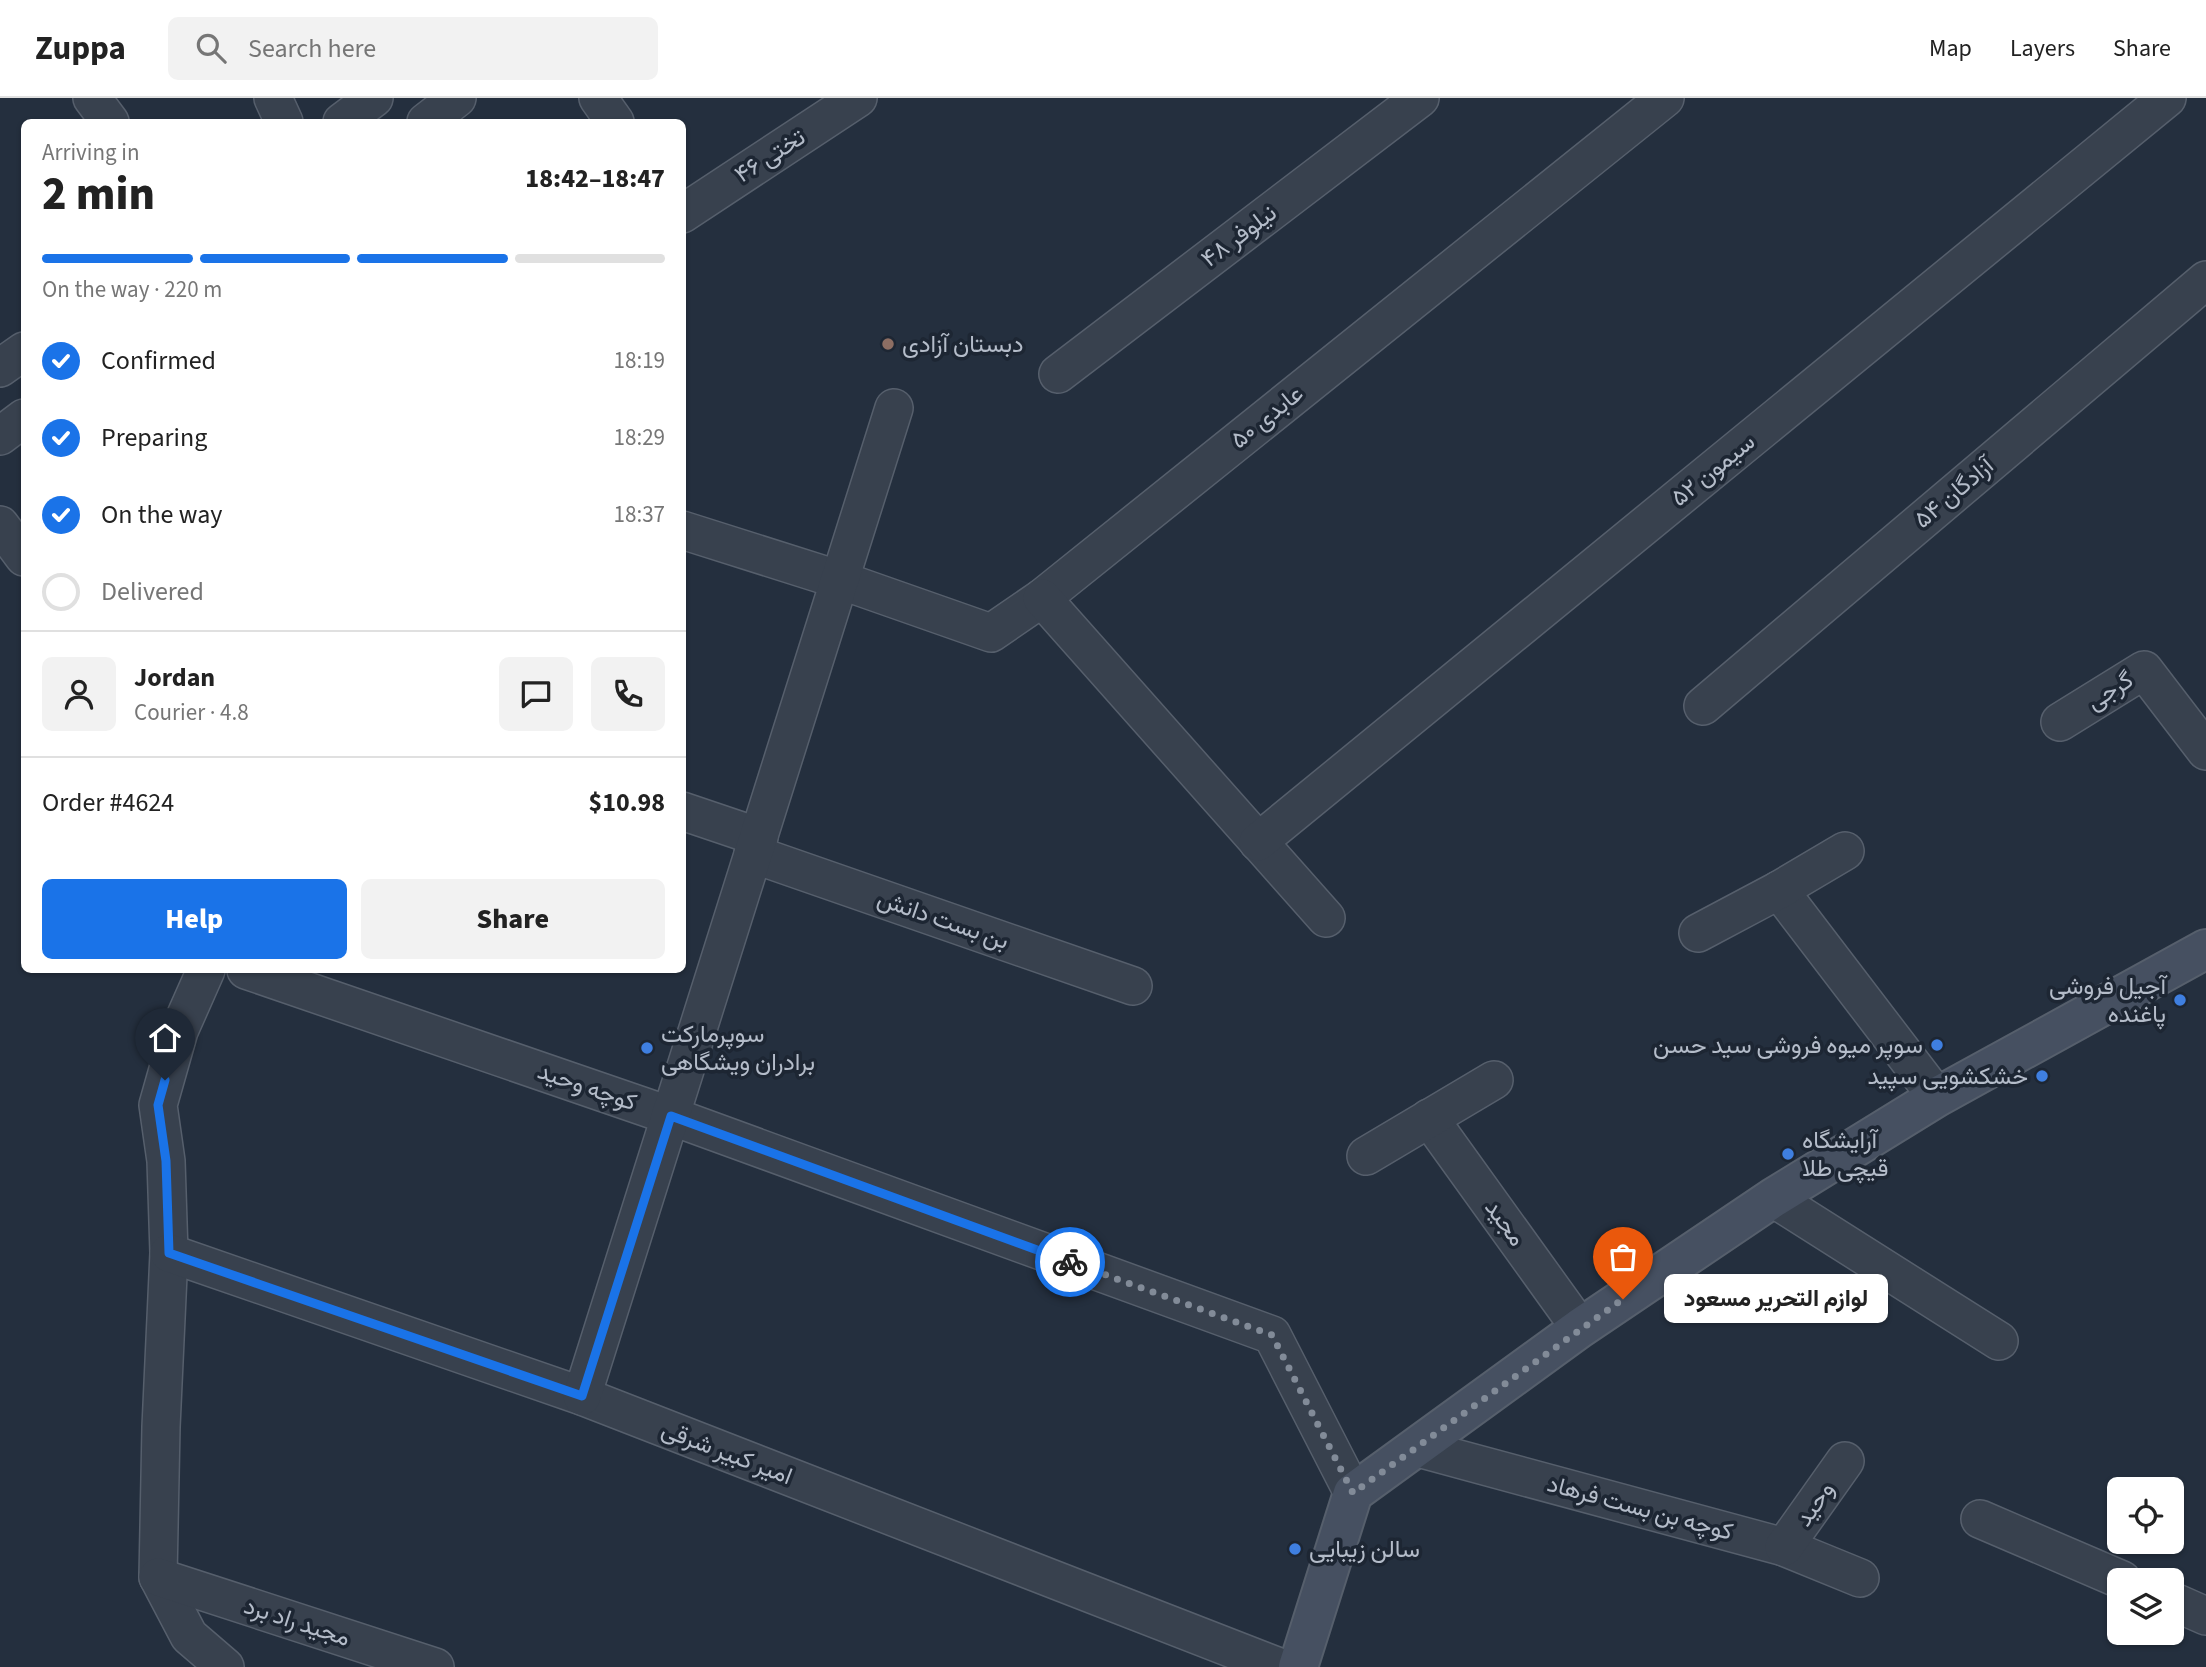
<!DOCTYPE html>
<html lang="en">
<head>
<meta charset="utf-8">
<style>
  body { margin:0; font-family:"Source Sans 3",Vazirmatn,sans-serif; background:#f2f2f2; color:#222; height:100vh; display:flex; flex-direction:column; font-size:26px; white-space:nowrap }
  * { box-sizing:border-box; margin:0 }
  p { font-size:23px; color:#767676 }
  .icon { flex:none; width:38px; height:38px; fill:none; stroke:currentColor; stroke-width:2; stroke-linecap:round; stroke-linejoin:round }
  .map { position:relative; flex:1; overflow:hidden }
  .details { position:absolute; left:21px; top:21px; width:665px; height:854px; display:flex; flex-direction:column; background:#fff; border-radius:10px; box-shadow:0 2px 5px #0004 }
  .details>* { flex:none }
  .buttons { position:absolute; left:2107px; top:1379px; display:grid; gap:14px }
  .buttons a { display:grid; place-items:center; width:77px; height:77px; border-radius:10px; background:#fff; box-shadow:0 2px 5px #0004; font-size:35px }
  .pin { position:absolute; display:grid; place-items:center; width:60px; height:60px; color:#fff; margin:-72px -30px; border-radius:50% 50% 50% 0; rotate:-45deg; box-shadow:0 0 7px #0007 }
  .pin .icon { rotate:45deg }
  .courier { position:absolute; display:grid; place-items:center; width:70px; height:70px; margin:-35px; border:5px solid #1a73e8; border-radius:50%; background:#fff; color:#222; box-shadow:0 2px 9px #0007 }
  .bubble { position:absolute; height:49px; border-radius:10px; background:#fff; box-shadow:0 2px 5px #0004; font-size:23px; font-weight:800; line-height:49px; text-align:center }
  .overview em { font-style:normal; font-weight:800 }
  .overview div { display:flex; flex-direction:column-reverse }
  .overview { display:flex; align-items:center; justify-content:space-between; height:119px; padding:0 21px }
  h1 { font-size:46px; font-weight:800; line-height:52px }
  .bar { display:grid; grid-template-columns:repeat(4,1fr); gap:10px 7px; align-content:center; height:84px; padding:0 21px }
  .bar i { height:9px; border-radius:5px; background:#e0e0e0 }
  .bar .on { background:#1a73e8 }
  .bar p { grid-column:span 4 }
  .line { display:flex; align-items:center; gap:18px; padding:0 21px; border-top:2px solid #e0e0e0 }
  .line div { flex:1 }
  .round { display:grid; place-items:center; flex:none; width:74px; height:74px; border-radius:10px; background:#f2f2f2 }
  ol { padding:0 21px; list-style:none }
  li { display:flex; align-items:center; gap:21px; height:77px }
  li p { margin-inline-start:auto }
  li .icon { padding:7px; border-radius:50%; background:#1a73e8; color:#fff; stroke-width:4 }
  li:last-child { color:#767676 }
  li i { width:38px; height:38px; border:4px solid #e0e0e0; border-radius:50% }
  .button { display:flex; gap:14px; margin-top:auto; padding:14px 21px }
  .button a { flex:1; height:80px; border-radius:10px; background:#1a73e8; color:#fff; font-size:28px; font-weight:800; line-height:80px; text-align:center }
  .button a+a { background:#f2f2f2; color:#222 }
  header { display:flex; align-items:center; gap:42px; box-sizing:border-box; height:98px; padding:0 35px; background:#fff; border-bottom:2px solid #e0e0e0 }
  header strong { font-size:33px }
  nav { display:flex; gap:38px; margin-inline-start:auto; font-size:24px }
  .search { width:490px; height:63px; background:#f2f2f2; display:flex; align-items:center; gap:18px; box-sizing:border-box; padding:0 24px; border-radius:10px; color:#767676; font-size:26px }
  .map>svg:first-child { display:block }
</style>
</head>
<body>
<header>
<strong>Zuppa</strong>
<div class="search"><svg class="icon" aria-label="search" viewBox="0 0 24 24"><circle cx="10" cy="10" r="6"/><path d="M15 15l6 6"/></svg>Search here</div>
<nav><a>Map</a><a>Layers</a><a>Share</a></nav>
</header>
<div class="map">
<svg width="2206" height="1569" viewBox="0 0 2206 1569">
  <rect width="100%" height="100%" fill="#242f3e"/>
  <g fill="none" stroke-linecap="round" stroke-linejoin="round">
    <defs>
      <g id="street">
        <path d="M92,0L110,24"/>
        <path d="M273,0L284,24"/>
        <path d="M598,0L615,24"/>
        <path d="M342,24L374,0"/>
        <path d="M426,24L457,0"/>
        <path d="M682,116L858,0"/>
        <path d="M0,270L24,253"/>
        <path d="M1058,276L1420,0"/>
        <path d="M0,338L24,320"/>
        <path d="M0,427L24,459"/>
        <path d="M682,432L840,482L991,535L1042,500L1665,0"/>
        <path d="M1042,500L1326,820"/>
        <path d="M1703,608L2206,182"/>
        <path d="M2060,624L2144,572L2206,653"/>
        <path d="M682,713L759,739"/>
        <path d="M1258,744L2167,0"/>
        <path d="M753,756L1133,888"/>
        <path d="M1779,792L1937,999"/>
        <path d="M1698,835L1779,792L1845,753"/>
        <path d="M206,872L179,933L158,1007L166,1063L169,1155L161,1329L158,1479L189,1538L225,1569"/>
        <path d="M246,872L671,1018L1272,1237L1353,1395"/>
        <path d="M1429,1020L1580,1230"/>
        <path d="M1366,1058L1494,982"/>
        <path d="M1773,1100L1999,1243"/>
        <path d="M169,1155L582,1298L1279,1569"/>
        <path d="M582,1298L894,310"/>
        <path d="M1418,1350L1784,1449L1860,1480"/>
        <path d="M1980,1421L2122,1482"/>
        <path d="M1784,1449L1845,1363"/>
        <path d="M158,1479L435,1569"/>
        <path d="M2172,1503L2206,1518"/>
      </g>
      <path id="secondary" d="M1298,1569L1353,1395L1580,1230L1773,1100L1937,999L2206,851"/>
    </defs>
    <!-- street casing -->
    <use href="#street" stroke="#565f6c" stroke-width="40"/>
    <!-- secondary casing -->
    <use href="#secondary" stroke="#565f6c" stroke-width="42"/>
    <!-- street -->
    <use href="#street" stroke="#38414e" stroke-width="37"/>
    <!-- secondary -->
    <use href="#secondary" stroke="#465061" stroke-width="38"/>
  </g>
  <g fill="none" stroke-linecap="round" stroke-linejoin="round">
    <!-- done -->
    <path stroke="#828b98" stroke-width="7" stroke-dasharray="0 12.6" d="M1070,1164L1272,1237L1353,1395L1623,1201"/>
    <!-- route -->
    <path stroke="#1a73e8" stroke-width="9" d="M165,982L158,1007L166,1063L169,1155L582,1298L671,1018L1070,1164"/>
  </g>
  <!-- markers -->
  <circle fill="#8d6e63" stroke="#1d2633" stroke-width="2.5" cx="888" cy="246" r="7"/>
  <g fill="#3f7fe0" stroke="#1d2633" stroke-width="2.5">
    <circle cx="2180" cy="902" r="7"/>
    <circle cx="1937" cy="947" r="7"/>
    <circle cx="647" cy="950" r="7"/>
    <circle cx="2042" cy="978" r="7"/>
    <circle cx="1788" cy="1056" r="7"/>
    <circle cx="1295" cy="1451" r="7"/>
  </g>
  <g text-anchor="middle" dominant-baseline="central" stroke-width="7" stroke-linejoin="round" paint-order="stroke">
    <!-- street labels -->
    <g font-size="24" fill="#b4bcc9" stroke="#1d2633">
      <text transform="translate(770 58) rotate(-33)">تختی ۴۶</text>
      <text transform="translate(1239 138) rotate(-37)">نیلوفر ۴۸</text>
      <text transform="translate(1267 319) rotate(-39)">عابدی ۵۰</text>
      <text transform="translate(1713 372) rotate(-39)">سیمون ۵۲</text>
      <text transform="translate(1954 395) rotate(-40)">آزادگان ۵۴</text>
      <text transform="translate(2110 593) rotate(-32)">گرجی</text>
      <text transform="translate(943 822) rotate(19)">بن بست دانش</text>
      <text transform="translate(587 989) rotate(19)">کوچه وحید</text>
      <text transform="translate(1505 1125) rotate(54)">مجید</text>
      <text transform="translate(727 1355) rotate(21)">امیر کبیر شرقی</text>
      <text transform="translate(1815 1406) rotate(-55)">وحید</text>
      <text transform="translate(1640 1410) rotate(15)">کوچه بن بست فرهاد</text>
      <text transform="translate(297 1524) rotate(18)">مجید راد برد</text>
    </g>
    <!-- poi labels -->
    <g font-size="24" fill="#b4bcc9" stroke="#1d2633" text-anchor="start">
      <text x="902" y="246">دبستان آزادی</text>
      <text x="2166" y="888" text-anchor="end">آجیل فروشی<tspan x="2166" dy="28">پاغنده</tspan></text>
      <text x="661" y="936">سوپرمارکت<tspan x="661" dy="28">برادران ویشگاهی</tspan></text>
      <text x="1923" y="947" text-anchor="end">سوپر میوه فروشی سید حسن</text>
      <text x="2028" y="978" text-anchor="end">خشکشویی سپید</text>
      <text x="1802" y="1042">آرایشگاه<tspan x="1802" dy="28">قیچی طلا</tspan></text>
      <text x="1309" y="1451">سالن زیبایی</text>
    </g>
  </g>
</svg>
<div class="buttons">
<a><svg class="icon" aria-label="locate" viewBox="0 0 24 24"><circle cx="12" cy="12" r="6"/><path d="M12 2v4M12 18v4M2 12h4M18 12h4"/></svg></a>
<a><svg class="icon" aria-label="layers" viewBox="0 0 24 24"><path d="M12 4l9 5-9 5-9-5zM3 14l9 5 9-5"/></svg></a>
</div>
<div class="pin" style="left:1623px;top:1201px;background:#ea580c"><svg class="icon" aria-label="bag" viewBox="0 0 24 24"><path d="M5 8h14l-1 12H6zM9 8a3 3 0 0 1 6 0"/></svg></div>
<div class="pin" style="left:165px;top:982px;background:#1f2937"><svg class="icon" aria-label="home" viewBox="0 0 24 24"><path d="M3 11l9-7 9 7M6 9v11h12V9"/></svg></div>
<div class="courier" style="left:1070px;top:1164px"><svg class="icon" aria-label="bike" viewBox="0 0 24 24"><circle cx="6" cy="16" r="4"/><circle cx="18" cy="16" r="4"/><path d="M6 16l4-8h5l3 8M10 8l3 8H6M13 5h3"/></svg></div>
<div class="bubble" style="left:1664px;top:1176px;width:224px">لوازم التحریر مسعود</div>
<section class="details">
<div class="overview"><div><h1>2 min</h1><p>Arriving in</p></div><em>18:42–18:47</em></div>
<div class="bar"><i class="on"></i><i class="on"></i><i class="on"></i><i></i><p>On the way · 220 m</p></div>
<ol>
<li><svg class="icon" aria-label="check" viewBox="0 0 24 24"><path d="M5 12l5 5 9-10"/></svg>Confirmed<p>18:19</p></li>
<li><svg class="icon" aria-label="check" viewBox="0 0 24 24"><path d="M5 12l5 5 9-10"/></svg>Preparing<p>18:29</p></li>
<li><svg class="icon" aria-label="check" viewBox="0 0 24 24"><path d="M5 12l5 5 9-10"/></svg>On the way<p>18:37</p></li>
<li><i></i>Delivered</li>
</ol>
<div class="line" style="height:126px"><a class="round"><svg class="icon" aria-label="person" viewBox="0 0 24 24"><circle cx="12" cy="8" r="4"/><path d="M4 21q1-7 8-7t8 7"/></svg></a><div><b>Jordan</b><p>Courier · 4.8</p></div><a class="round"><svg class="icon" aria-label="chat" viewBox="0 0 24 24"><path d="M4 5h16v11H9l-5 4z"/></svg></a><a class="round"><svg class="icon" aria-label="phone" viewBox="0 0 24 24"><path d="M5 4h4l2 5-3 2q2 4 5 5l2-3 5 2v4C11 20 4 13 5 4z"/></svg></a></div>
<div class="line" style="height:91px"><div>Order #4624</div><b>$10.98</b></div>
<div class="button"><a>Help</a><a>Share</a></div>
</section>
</div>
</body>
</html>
